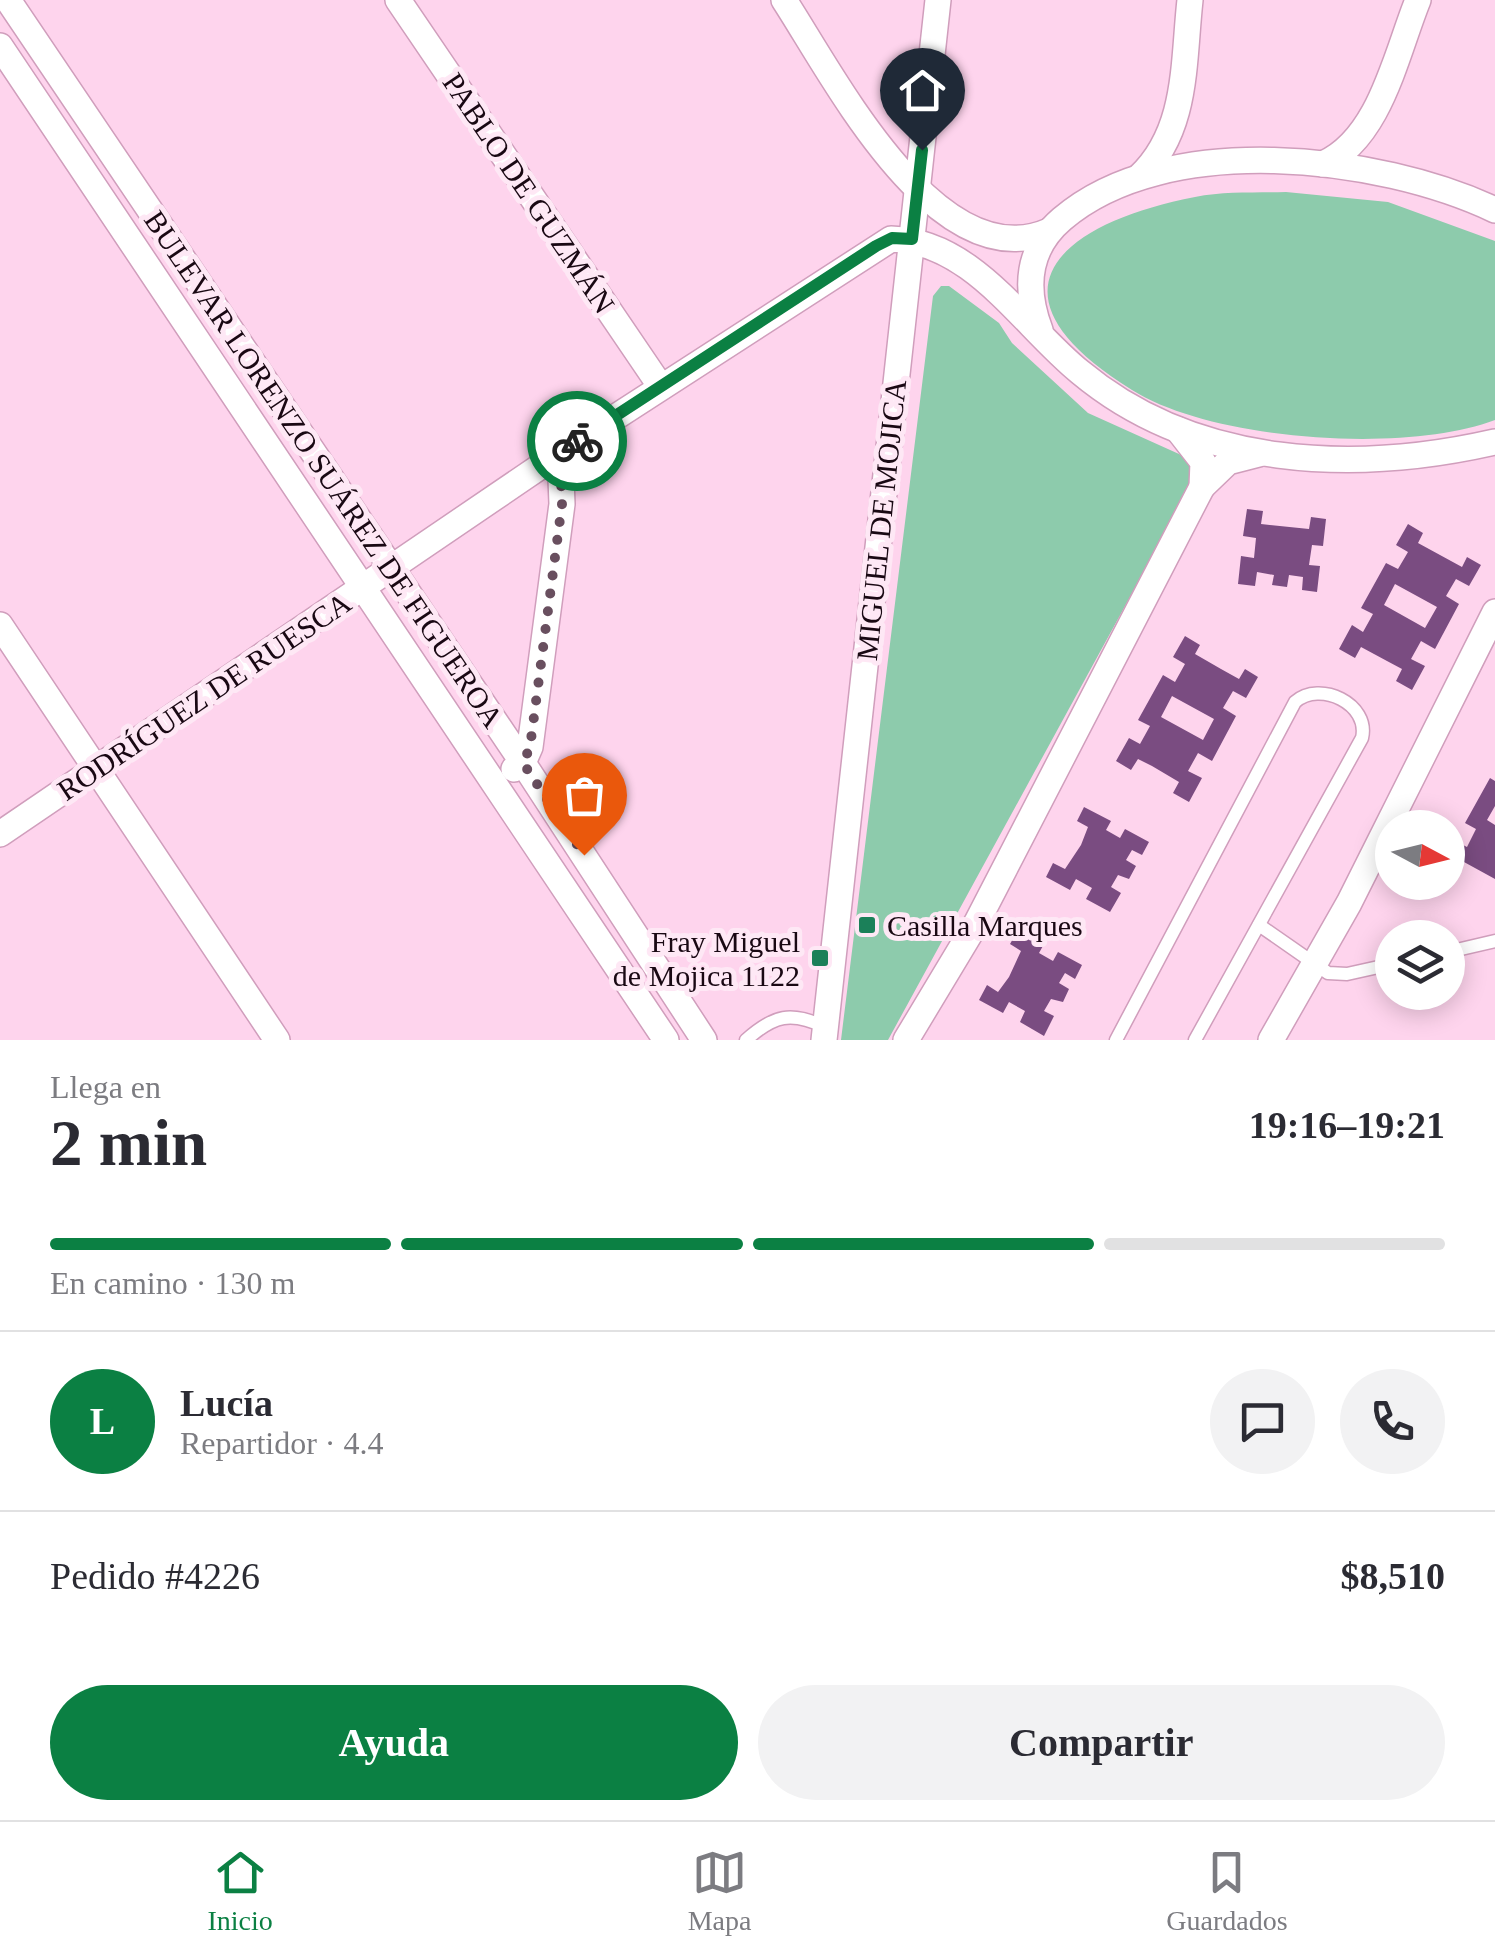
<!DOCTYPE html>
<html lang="es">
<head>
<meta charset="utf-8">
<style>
  body { margin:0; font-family:"Times New Roman",serif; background:#f2f2f3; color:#2b2b33; height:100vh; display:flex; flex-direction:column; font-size:38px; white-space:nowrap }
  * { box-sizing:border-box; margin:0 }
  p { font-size:32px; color:#7c7c81 }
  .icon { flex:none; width:55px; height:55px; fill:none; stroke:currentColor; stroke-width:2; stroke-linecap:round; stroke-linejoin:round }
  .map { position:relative; height:1040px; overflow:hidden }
  .drawer { display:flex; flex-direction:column; background:#fff; flex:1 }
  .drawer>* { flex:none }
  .needle { width:65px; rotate:97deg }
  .tools { position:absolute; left:1375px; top:810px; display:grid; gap:20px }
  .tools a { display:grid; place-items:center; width:90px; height:90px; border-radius:50%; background:#fff; box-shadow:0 5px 25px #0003; font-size:50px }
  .pin { position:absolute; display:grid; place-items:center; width:85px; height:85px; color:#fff; margin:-102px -42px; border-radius:50% 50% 50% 0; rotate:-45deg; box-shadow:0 0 10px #0007 }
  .pin .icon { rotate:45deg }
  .courier { position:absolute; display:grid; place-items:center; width:100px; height:100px; margin:-50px; border:8px solid #0b8043; border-radius:50%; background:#fff; color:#222; box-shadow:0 2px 12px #0007 }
  .headline em { font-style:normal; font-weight:700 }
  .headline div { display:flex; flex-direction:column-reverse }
  .headline { display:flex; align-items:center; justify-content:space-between; height:170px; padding:0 50px }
  h1 { font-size:65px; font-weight:700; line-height:75px }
  .bar { display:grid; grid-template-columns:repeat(4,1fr); gap:15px 10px; align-content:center; height:120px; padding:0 50px }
  .bar i { height:12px; border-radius:8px; background:#e1e1e2 }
  .bar .on { background:#0b8043 }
  .bar p { grid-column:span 4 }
  .line { display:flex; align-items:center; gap:25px; padding:0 50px; border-top:2px solid #e1e1e2 }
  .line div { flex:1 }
  .round { display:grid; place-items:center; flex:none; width:105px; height:105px; border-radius:52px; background:#f2f2f3 }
  .action { display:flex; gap:20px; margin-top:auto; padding:20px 50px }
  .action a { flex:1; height:115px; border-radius:60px; background:#0b8043; color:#fff; font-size:40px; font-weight:700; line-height:115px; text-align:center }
  .action a+a { background:#f2f2f3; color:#2b2b33 }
  .menu { display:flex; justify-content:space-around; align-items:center; height:140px; border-top:2px solid #e1e1e2; background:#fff; font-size:28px; color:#7c7c81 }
  .menu a { display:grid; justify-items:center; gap:5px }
  .menu .on { color:#0b8043 }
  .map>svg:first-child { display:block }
</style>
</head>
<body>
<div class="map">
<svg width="1495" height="1040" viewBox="0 0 1495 1040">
  <rect width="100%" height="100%" fill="#fed4ed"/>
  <!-- green -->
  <g fill="#8dcbac">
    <path d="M1286,192L1388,202L1495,241V420C1406,454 1213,441 1132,390C978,295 1056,224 1195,197C1224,191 1256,193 1286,192Z"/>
    <path d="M941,286H949L999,323L1012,343L1088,413L1179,454L1193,462L1195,478L888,1040H841L933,296Z"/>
  </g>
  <!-- building -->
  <g fill="#7a4c81" fill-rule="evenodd">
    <path d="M1247,509L1263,511L1261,524L1309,529L1311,517L1326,519L1323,546L1312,545L1309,565L1320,566L1317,592L1302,590L1303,577L1289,575L1287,587L1272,585L1274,575L1257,572L1255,586L1238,584L1241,556L1254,558L1256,538L1243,536Z"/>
    <path d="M1408,524L1423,533L1418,543L1462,567L1467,557L1481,565L1469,586L1456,579L1446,596L1459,604L1435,649L1421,641L1411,659L1425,666L1412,690L1396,681L1402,669L1387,661L1361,647L1355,658L1339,649L1352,625L1363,632L1373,614L1361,608L1386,563L1398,569L1408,552L1396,545ZM1395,584L1437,607L1425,628L1384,605Z"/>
    <path d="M1185,636L1200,645L1195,654L1221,669L1239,679L1245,669L1258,677L1246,698L1233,691L1223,708L1236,716L1212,761L1198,753L1188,771L1202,778L1189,802L1173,793L1179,782L1152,766L1138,759L1131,770L1116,761L1129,738L1140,744L1150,726L1138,720L1163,675L1175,682L1185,664L1173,657ZM1172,696L1214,719L1203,740L1161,717Z"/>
    <path d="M1490,778L1495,781V806L1487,820L1495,825V879L1464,862L1458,873L1448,867L1455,841L1467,847L1476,829L1465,823Z"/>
    <path d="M1084,807L1111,821L1106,830L1120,838L1125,829L1149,842L1142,855L1132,850L1126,860L1136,866L1129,879L1118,875L1111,887L1121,893L1110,912L1086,899L1092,888L1076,879L1070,890L1046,877L1053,863L1065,869L1081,845L1088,827L1077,821Z"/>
    <path d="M1018,930L1044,944L1039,953L1053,961L1058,952L1082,965L1075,979L1065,973L1059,983L1069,989L1063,1002L1051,999L1044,1011L1054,1016L1044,1036L1020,1022L1025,1011L1009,1002L1003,1013L979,1000L987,985L998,992L1009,977L1021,951L1010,944Z"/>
  </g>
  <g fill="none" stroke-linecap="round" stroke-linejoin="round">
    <defs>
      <g id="lane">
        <path d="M1259,925L1328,973L1347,974L1392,964"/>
        <path d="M1448,952L1495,941"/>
        <path d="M746,1040C774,1015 791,1011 825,1027"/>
        <path d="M1116,1040L1295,702C1320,680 1370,704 1362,738L1195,1040"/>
      </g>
      <g id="street">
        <path d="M8,0L523,763L704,1040"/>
        <path d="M398,0L661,387"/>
        <path d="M784,0C833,75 937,280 1049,231"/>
        <path d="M0,46L666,1040"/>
        <path d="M1323,164C1380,139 1396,54 1418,0"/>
        <path d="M1139,177C1188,131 1183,63 1190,0"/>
        <path d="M1040,330C1024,288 1027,249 1062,219C1166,130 1379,155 1495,210"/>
        <path d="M1178,430L1203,462L1202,487L1228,462L1259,454"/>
        <path d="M0,625L277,1040"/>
        <path d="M514,769L523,763L530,747L562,504L560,453"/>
        <path d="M0,834L560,453L891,239C973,241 1022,325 1080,372C1195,468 1355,474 1495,442"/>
        <path d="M824,1040L938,0"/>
        <path d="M906,1040L977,922L1202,487"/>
        <path d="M1271,1040L1349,903L1495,612"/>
      </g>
    </defs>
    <!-- lane casing -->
    <use href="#lane" stroke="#d09ebc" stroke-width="15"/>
    <!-- street casing -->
    <use href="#street" stroke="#d09ebc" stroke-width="28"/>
    <!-- lane -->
    <use href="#lane" stroke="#fff" stroke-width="12"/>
    <!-- street -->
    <use href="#street" stroke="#fff" stroke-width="25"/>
  </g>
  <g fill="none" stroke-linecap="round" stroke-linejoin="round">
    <!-- done -->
    <path stroke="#694f5f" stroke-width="10" stroke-dasharray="0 18" d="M577,441L560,453L562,504L530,747L523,763L584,855"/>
    <!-- route -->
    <path stroke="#0b8043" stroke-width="12" d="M577,441L876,246L892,238L912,239L922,150"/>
  </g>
  <!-- markers -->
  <g fill="#1b8059" stroke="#fee8f5" stroke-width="4">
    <rect x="857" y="915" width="20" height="20" rx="5"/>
    <rect x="810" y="948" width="20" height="20" rx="5"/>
  </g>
  <g text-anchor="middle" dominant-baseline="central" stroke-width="10" stroke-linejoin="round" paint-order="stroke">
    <!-- street labels -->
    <g font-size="30" fill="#190813" stroke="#fee8f5">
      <text transform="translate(529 193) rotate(56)">PABLO DE GUZMÁN</text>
      <text transform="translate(324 469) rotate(56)">BULEVAR LORENZO SUÁREZ DE FIGUEROA</text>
      <text transform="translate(881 520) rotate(-84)">MIGUEL DE MOJICA</text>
      <text transform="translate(204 696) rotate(-34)">RODRÍGUEZ DE RUESCA</text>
    </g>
    <!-- poi labels -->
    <g font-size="30" fill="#190813" stroke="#fee8f5" text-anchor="start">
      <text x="887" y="925">Casilla Marques</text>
      <text x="800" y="941" text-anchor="end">Fray Miguel<tspan x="800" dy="34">de Mojica 1122</tspan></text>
    </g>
  </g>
</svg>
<div class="tools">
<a><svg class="needle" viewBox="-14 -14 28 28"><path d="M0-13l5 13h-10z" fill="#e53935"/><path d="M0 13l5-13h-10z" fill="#7c7c81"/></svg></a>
<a><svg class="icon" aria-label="layers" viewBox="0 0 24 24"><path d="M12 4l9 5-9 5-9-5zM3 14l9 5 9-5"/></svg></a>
</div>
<div class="pin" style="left:584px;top:855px;background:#ea580c"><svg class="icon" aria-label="bag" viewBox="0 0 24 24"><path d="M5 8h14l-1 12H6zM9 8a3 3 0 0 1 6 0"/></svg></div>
<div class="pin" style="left:922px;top:150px;background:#1f2937"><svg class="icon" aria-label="home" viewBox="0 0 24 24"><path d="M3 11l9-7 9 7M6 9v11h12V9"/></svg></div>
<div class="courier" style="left:577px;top:441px"><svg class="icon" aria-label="bike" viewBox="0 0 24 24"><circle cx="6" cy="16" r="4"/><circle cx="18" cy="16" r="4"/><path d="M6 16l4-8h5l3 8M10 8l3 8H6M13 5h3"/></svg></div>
</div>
<section class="drawer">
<div class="headline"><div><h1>2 min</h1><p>Llega en</p></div><em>19:16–19:21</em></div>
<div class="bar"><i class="on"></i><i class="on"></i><i class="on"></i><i></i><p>En camino · 130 m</p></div>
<div class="line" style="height:180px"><b class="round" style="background:#0b8043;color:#fff">L</b><div><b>Lucía</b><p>Repartidor · 4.4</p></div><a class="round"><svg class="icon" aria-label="chat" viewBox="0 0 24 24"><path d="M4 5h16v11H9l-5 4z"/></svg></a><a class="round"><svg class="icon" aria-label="phone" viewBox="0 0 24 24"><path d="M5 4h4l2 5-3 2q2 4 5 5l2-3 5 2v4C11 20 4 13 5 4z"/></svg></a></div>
<div class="line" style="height:130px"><div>Pedido #4226</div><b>$8,510</b></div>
<div class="action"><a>Ayuda</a><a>Compartir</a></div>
</section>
<nav class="menu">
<a class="on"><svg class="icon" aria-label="home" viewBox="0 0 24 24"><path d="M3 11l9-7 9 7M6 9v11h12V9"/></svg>Inicio</a>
<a><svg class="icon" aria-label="map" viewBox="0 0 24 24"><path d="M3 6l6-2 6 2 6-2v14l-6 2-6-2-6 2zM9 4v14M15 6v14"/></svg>Mapa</a>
<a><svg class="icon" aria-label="saved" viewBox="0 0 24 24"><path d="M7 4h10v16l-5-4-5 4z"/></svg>Guardados</a>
</nav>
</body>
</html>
